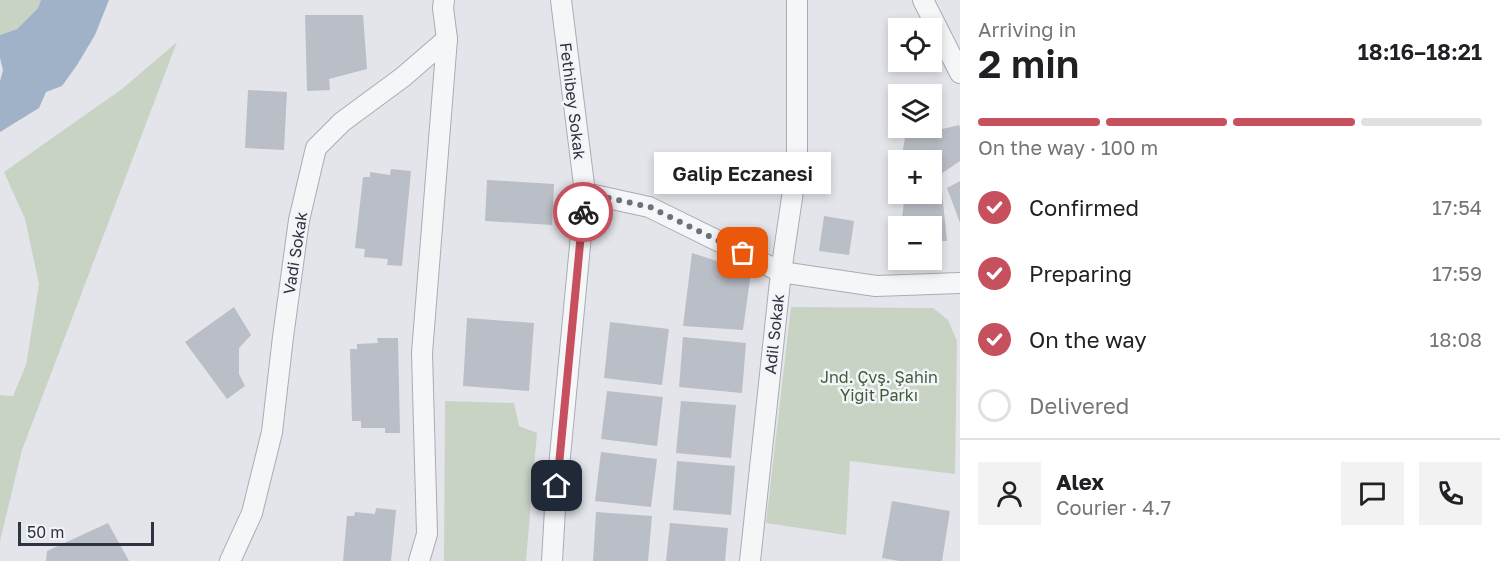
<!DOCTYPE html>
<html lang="en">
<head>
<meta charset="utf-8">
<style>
  body { margin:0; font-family:"Golos Text",sans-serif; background:#f2f2f2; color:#202124; height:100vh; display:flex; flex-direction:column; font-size:22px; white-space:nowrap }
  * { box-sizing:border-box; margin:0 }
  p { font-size:20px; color:#757577 }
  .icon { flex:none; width:33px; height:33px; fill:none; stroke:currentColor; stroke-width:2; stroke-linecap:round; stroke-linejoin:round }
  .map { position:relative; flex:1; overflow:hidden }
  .side { display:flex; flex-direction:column; background:#fff; width:540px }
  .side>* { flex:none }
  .buttons { position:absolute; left:888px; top:18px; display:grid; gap:12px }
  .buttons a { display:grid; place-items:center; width:54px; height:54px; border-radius:0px; background:#fff; box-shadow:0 3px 9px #0003; font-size:30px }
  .scale { position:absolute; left:18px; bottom:15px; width:136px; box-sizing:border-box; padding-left:6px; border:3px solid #2c3341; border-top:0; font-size:16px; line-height:21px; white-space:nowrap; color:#2c3341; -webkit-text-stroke:4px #f2f4f7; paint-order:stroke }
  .pin { position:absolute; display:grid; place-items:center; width:51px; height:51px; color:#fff; margin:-26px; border-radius:12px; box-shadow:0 3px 9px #0006 }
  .courier { position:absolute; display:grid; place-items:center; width:60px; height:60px; margin:-30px; border:4px solid #c6505d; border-radius:50%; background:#fff; color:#222; box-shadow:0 2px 8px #0007 }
  .bubble { position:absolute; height:42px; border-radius:0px; background:#fff; box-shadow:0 3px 9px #0003; font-size:20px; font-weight:600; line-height:42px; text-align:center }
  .summary em { font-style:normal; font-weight:600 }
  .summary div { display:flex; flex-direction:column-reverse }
  .summary { display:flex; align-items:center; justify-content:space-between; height:102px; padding:0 18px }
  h1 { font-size:39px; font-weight:600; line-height:45px }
  .bar { display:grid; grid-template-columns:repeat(4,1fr); gap:9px 6px; align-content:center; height:72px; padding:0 18px }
  .bar i { height:8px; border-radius:4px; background:#e0e0e0 }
  .bar .current { background:#c6505d }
  .bar p { grid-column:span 4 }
  .line { display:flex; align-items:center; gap:15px; padding:0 18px; border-top:2px solid #e0e0e0 }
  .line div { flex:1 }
  .round { display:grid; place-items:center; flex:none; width:63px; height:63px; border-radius:0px; background:#f2f2f2 }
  ol { padding:0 18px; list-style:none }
  li { display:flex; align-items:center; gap:18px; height:66px }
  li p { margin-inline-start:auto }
  li .icon { padding:6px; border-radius:50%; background:#c6505d; color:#fff; stroke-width:4 }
  li:last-child { color:#757577 }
  li i { width:33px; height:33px; border:3px solid #e0e0e0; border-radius:50% }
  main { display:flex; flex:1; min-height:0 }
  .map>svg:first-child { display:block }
</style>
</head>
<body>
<main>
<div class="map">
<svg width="960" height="561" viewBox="0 0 960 561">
  <rect width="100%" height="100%" fill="#e3e5ea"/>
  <!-- green -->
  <g fill="#c8d3c4">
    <path d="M0,0H41L38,8L17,29L0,35Z"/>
    <path d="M177,42L22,450L0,541V395L13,396L26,365L39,284L25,219L4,172L122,89Z"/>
    <path d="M791,307L933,308L948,320L957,341L955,474L850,461L846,535L766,523Z"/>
    <path d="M445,401L514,403L519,426L537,433L526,561H444Z"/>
  </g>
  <!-- water -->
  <path fill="#a0b2c7" d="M41,0H109L95,35L77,65L62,86L46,92L39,108L0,132V81L3,70L0,58V35L17,29L38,8Z"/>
  <!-- building -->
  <g fill="#babec6">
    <path d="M305,15H363L367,69L329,79L330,90L307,91Z"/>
    <path d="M248,90L287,92L284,150L245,148Z"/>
    <path d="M959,125L960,128V161L935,178H932V160H901L905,138Z"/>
    <path d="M391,169L411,171L402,266L387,265L388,259L364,257L365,249L355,248L363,177H370V172L390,175Z"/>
    <path d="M487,180L554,184L552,225L485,221Z"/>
    <path d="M960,181V223L947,188Z"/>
    <path d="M932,191L942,192L947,241H932V226H901L905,194H932Z"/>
    <path d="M824,216L854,221L849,255L819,251Z"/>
    <path d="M692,253L751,272L743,330L683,326Z"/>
    <path d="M234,307L251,335L239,348V374L245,386L227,399L185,342Z"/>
    <path d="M467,318L534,323L529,391L463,386Z"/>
    <path d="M610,322L669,329L662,385L604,378Z"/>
    <path d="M683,337L746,343L742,393L679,387Z"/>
    <path d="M377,338H398L400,433H385V428H361V421H352L350,349H357V344L378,343Z"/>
    <path d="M607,391L663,397L657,446L601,439Z"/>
    <path d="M681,401L736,405L731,458L676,453Z"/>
    <path d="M601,452L657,459L651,507L595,501Z"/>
    <path d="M677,461L735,466L731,515L673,510Z"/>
    <path d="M892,501L950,511L942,561H899L882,558Z"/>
    <path d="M376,508L396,510L391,561H343L347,516H354L355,512L375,514Z"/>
    <path d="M596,512L652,516L648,561H593Z"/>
    <path d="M108,523L129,561H46L47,551Z"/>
    <path d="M670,523L728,528L725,561H666Z"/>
  </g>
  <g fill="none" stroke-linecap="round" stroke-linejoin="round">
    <defs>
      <g id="minor">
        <path d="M923,0L960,73"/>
        <path d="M585,193L649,207L781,272L876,286L960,283"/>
        <path d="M230,561L252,513L272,432L283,337L299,220L316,148L342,122L403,77L447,39L443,8L444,0"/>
        <path d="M419,561L427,534L422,353L447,39"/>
        <path d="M552,561L555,509L585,193L561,0"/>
        <path d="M750,561L781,272L797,164V0"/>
      </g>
    </defs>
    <!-- minor casing -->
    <use href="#minor" stroke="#a8acb4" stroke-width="22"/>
    <!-- minor -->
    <use href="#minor" stroke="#f5f6f8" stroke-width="20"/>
  </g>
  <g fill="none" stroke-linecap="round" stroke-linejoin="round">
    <!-- done -->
    <path stroke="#6c717c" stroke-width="6" stroke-dasharray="0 10.8" d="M583,212L585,193L650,207L743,253"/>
    <!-- route -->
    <path stroke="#c6505d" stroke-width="8" d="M557,486L583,212"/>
  </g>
  <g text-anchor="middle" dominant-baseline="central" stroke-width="5" stroke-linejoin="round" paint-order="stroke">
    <!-- street labels -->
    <g font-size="16" fill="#2c3341" stroke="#f2f4f7">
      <text transform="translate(573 101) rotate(83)">Fethibey Sokak</text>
      <text transform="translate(295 253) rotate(-81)">Vadi Sokak</text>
      <text transform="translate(774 334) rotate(-84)">Adil Sokak</text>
    </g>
    <!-- park labels -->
    <g font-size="16" fill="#3f5c3a" stroke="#f2f4f7">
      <text x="879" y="377">Jnd. Çvş. Şahin<tspan x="879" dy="18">Yiğit Parkı</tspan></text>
    </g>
  </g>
</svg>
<div class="buttons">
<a><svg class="icon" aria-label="locate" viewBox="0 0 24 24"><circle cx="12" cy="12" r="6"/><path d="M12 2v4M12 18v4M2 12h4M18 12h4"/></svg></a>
<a><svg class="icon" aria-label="layers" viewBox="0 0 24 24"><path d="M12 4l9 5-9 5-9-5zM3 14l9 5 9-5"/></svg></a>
<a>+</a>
<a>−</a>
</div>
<div class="scale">50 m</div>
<div class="pin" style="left:743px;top:253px;background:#ea580c"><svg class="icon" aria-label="bag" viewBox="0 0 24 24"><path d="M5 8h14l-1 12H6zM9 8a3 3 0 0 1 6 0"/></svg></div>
<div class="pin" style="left:557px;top:486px;background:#1f2937"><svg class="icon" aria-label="home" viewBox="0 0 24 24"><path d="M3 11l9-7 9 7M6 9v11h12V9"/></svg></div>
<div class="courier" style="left:583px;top:212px"><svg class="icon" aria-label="bike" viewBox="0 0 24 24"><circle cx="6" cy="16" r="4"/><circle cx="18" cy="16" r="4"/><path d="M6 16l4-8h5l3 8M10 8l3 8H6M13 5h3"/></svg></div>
<div class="bubble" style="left:654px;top:152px;width:177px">Galip Eczanesi</div>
</div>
<section class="side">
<div class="summary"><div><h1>2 min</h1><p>Arriving in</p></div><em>18:16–18:21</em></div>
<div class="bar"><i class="current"></i><i class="current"></i><i class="current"></i><i></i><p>On the way · 100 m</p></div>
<ol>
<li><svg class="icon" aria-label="check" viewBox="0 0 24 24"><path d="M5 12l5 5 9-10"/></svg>Confirmed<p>17:54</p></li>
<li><svg class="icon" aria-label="check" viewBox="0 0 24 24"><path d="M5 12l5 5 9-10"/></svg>Preparing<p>17:59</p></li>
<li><svg class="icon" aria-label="check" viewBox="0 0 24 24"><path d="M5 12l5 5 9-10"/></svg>On the way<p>18:08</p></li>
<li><i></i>Delivered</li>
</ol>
<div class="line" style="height:108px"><a class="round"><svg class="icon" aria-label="person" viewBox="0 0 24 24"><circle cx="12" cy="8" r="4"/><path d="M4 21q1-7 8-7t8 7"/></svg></a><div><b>Alex</b><p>Courier · 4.7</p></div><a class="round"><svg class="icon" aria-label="chat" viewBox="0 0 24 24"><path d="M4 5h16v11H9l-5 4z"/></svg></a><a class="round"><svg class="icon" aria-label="phone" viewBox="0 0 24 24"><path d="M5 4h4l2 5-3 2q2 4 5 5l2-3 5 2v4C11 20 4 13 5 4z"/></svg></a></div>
</section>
</main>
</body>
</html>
